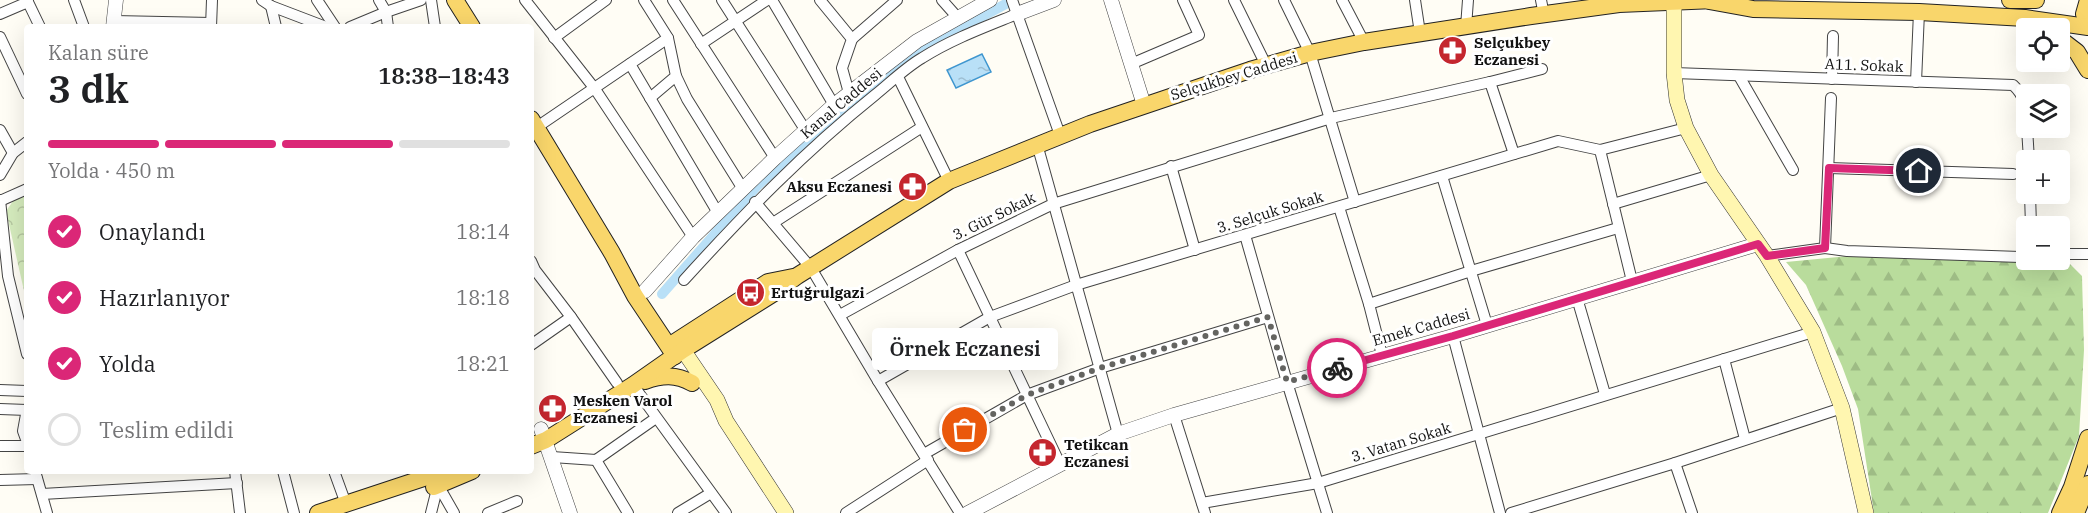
<!DOCTYPE html>
<html lang="tr">
<head>
<meta charset="utf-8">
<style>
  body { margin:0; font-family:"IBM Plex Serif",serif; background:#f6f6f6; color:#202124; height:100vh; display:flex; flex-direction:column; font-size:22px; white-space:nowrap }
  * { box-sizing:border-box; margin:0 }
  p { font-size:20px; color:#757577 }
  .icon { flex:none; width:33px; height:33px; fill:none; stroke:currentColor; stroke-width:2; stroke-linecap:round; stroke-linejoin:round }
  .map { position:relative; flex:1; overflow:hidden }
  .side { position:absolute; left:24px; top:24px; width:510px; height:450px; display:flex; flex-direction:column; background:#fff; border-radius:6px; box-shadow:0 6px 24px #0002 }
  .side>* { flex:none }
  .fabs { position:absolute; left:2016px; top:18px; display:grid; gap:12px }
  .fabs a { display:grid; place-items:center; width:54px; height:54px; border-radius:6px; background:#fff; box-shadow:0 6px 24px #0002; font-size:30px }
  .pin { position:absolute; display:grid; place-items:center; width:51px; height:51px; color:#fff; margin:-26px; border:3px solid #fff; border-radius:50%; box-shadow:0 2px 6px #0007 }
  .courier { position:absolute; display:grid; place-items:center; width:60px; height:60px; margin:-30px; border:4px solid #db2777; border-radius:50%; background:#fff; color:#222; box-shadow:0 2px 8px #0007 }
  .bubble { position:absolute; height:42px; border-radius:6px; background:#fff; box-shadow:0 6px 24px #0002; font-size:20px; font-weight:600; line-height:42px; text-align:center }
  .headline em { font-style:normal; font-weight:600 }
  .headline div { display:flex; flex-direction:column-reverse }
  .headline { display:flex; align-items:center; justify-content:space-between; height:102px; padding:0 24px }
  h1 { font-size:39px; font-weight:600; line-height:45px }
  .bar { display:grid; grid-template-columns:repeat(4,1fr); gap:9px 6px; align-content:center; height:72px; padding:0 24px }
  .bar i { height:8px; border-radius:4px; background:#e0e0e0 }
  .bar .selected { background:#db2777 }
  .bar p { grid-column:span 4 }
  ol { padding:0 24px; list-style:none }
  li { display:flex; align-items:center; gap:18px; height:66px }
  li p { margin-inline-start:auto }
  li .icon { padding:6px; border-radius:50%; background:#db2777; color:#fff; stroke-width:4 }
  li:last-child { color:#757577 }
  li i { width:33px; height:33px; border:3px solid #e0e0e0; border-radius:50% }
  .map>svg:first-child { display:block }
</style>
</head>
<body>
<div class="map">
<svg width="2088" height="513" viewBox="0 0 2088 513">
  <defs>
    <pattern id="forest-firs" width="22" height="20" patternUnits="userSpaceOnUse" patternTransform="scale(1.5)"><rect width="22" height="20" fill="#b9dc9c"/><path d="M5 1l3.5 6h-7zM16 11l3.5 6h-7z" fill="#9ebc85"/></pattern>
    <pattern id="park-crowns" width="20" height="18" patternUnits="userSpaceOnUse" patternTransform="scale(1.5)"><rect width="20" height="18" fill="#d5ebbd"/><path d="M2 6a3 3 0 1 1 6 0M12 15a3 3 0 1 1 6 0" fill="none" stroke="#b6c8a1"/></pattern>
    <pattern id="water-ripples" width="26" height="14" patternUnits="userSpaceOnUse" patternTransform="scale(1.5)"><rect width="26" height="14" fill="#b9e0f7"/><path d="M2 4q2-2 4 0t4 0M15 11q2-2 4 0t4 0" fill="none" stroke="#9ebfd3"/></pattern>
  </defs>
  <rect width="100%" height="100%" fill="#fffdf5"/>
  <!-- forest -->
  <path fill="url(#forest-firs)" d="M1859,255L2067,261L2082,276L2084,350L2079,436L2048,513H1874L1858,409L1842,366L1806,285L1786,262Z"/>
  <!-- park -->
  <path fill="url(#park-crowns)" d="M27,192V304L6,211L16,197Z"/>
  <!-- water -->
  <path fill="url(#water-ripples)" stroke="#3f96cf" stroke-width="1.5" d="M982,54L991,72L956,88L947,70Z"/>
  <g fill="none" stroke-linecap="round" stroke-linejoin="round">
    <!-- canal -->
    <path stroke="#b9e0f7" stroke-width="10" d="M662,294L757,186L830,121L916,52L1013,0"/>
    <defs>
      <g id="minor">
        <path d="M27,0L40,27"/>
        <path d="M74,0L84,27"/>
        <path d="M262,0L271,6L326,27"/>
        <path d="M317,0L335,27"/>
        <path d="M379,0L386,12L388,27"/>
        <path d="M431,0L435,27"/>
        <path d="M525,0L595,89L693,237"/>
        <path d="M644,0L668,38L676,76L650,98"/>
        <path d="M673,0L775,158"/>
        <path d="M722,0L806,131"/>
        <path d="M772,0L834,105"/>
        <path d="M820,0L852,39L842,68L849,93"/>
        <path d="M942,0L958,18"/>
        <path d="M1012,0L1060,135"/>
        <path d="M1234,0L1266,65"/>
        <path d="M1284,0L1310,53L1355,202"/>
        <path d="M1342,0L1364,42"/>
        <path d="M1415,0L1420,33"/>
        <path d="M1541,0L1544,15"/>
        <path d="M271,6L276,27"/>
        <path d="M0,14L28,2"/>
        <path d="M114,21L211,23"/>
        <path d="M211,27L212,0"/>
        <path d="M350,27L386,12L421,0"/>
        <path d="M1466,27L1468,0"/>
        <path d="M0,37L27,94"/>
        <path d="M554,38L606,0"/>
        <path d="M852,39L897,0"/>
        <path d="M701,44L767,0"/>
        <path d="M630,64L718,213"/>
        <path d="M1131,64L1199,35L1183,0"/>
        <path d="M1674,73L2013,85C2025,96 2026,106 2026,122"/>
        <path d="M676,76L687,99L743,189"/>
        <path d="M1739,76L1793,170"/>
        <path d="M898,77L949,181"/>
        <path d="M1832,79L1833,36"/>
        <path d="M1490,82L1542,69"/>
        <path d="M1916,82L1919,12"/>
        <path d="M537,127L668,38"/>
        <path d="M2027,128L2029,160"/>
        <path d="M0,130L13,153"/>
        <path d="M1037,144L1118,434"/>
        <path d="M1600,150L1632,281"/>
        <path d="M1171,166L1195,250"/>
        <path d="M1829,168L2013,174"/>
        <path d="M0,175L13,153L27,142"/>
        <path d="M1442,176L1487,325"/>
        <path d="M2030,194L2031,226"/>
        <path d="M0,200L8,276L27,354"/>
        <path d="M0,201L27,189"/>
        <path d="M755,202L811,268L878,381L960,513"/>
        <path d="M1613,204L1711,175"/>
        <path d="M1339,207L1369,304L1382,355"/>
        <path d="M773,223L922,127"/>
        <path d="M1245,235L1287,382L1327,513"/>
        <path d="M1825,248L1847,251L2020,257L2026,256"/>
        <path d="M958,250L1060,464"/>
        <path d="M2060,254H2088"/>
        <path d="M1767,256L1825,248L1831,98"/>
        <path d="M531,261L535,270L571,317L617,383"/>
        <path d="M684,280C744,214 805,151 875,95C890,83 905,68 922,58C952,39 985,27 1017,14"/>
        <path d="M1577,298L1605,394"/>
        <path d="M1369,304L1471,271L1618,228"/>
        <path d="M840,315L958,250L1053,204L1331,118L1490,82L1514,154"/>
        <path d="M1453,336L1500,513"/>
        <path d="M531,345L571,317"/>
        <path d="M1724,359L1745,439"/>
        <path d="M878,381L990,317L1076,285L1558,141L1600,150L1686,128"/>
        <path d="M633,385L726,513"/>
        <path d="M0,390L27,391"/>
        <path d="M0,409L27,410"/>
        <path d="M27,409L23,431L27,442"/>
        <path d="M1174,415L1205,513"/>
        <path d="M0,446H27"/>
        <path d="M924,454L1027,395L1100,368L1268,317"/>
        <path d="M552,457L596,460L656,418"/>
        <path d="M596,460L628,513"/>
        <path d="M1675,463L1692,513"/>
        <path d="M35,471L47,513"/>
        <path d="M235,471L240,513"/>
        <path d="M283,471L294,513"/>
        <path d="M334,471L346,504"/>
        <path d="M0,480L37,479"/>
        <path d="M438,485L454,513"/>
        <path d="M42,494L237,483"/>
        <path d="M1202,503L1318,483L1813,332"/>
        <path d="M431,513L438,485L437,481"/>
        <path d="M488,513L517,501"/>
        <path d="M678,513L711,493"/>
        <path d="M846,513L928,460"/>
        <path d="M1511,513L1675,463L1842,408"/>
      </g>
      <g id="tertiary">
        <path d="M1111,0L1144,105"/>
        <path d="M1017,14L1054,0"/>
        <path d="M113,27L116,0"/>
        <path d="M645,291L693,237L775,158L834,105L917,41L990,0"/>
        <path d="M541,429L570,513"/>
        <path d="M968,513L1118,434L1174,415L1453,336L1758,244"/>
      </g>
      <g id="secondary">
        <path d="M1674,2V73L1677,100L1686,128L1711,175L1767,256L1813,332L1842,408L1866,513"/>
        <path d="M683,350L717,400L726,421L786,513"/>
      </g>
      <g id="primary">
        <path d="M455,0L472,27"/>
        <path d="M2010,0H2036"/>
        <path d="M2088,0L2084,14L2088,26"/>
        <path d="M1709,1L1753,9L1919,12L2025,18L2088,27"/>
        <path d="M2060,39L2077,52L2088,70"/>
        <path d="M531,119L612,253L635,296L675,356"/>
        <path d="M675,342L768,282L793,277"/>
        <path d="M645,381C662,375 676,374 692,383"/>
        <path d="M531,446L546,440L633,385L683,350L774,293L797,276L949,181L1090,124L1250,70L1310,53L1364,42L1531,16L1619,4L1715,0"/>
        <path d="M434,487L472,471"/>
        <path d="M318,513L445,471"/>
        <path d="M2060,513L2072,487L2088,438"/>
        <path d="M2076,513L2088,484"/>
      </g>
    </defs>
    <!-- minor casing -->
    <use href="#minor" stroke="#444" stroke-width="12"/>
    <!-- tertiary casing -->
    <use href="#tertiary" stroke="#444" stroke-width="15"/>
    <!-- secondary casing -->
    <use href="#secondary" stroke="#333" stroke-width="16"/>
    <!-- primary casing -->
    <use href="#primary" stroke="#222" stroke-width="18"/>
    <!-- minor -->
    <use href="#minor" stroke="#fff" stroke-width="10"/>
    <!-- tertiary -->
    <use href="#tertiary" stroke="#fff" stroke-width="14"/>
    <!-- secondary -->
    <use href="#secondary" stroke="#fff6b0" stroke-width="15"/>
    <!-- primary -->
    <use href="#primary" stroke="#f9d66b" stroke-width="16"/>
  </g>
  <g fill="none" stroke-linecap="round" stroke-linejoin="round">
    <!-- done -->
    <path stroke="#646461" stroke-width="6" stroke-dasharray="0 10.8" d="M965,430L1027,395L1100,368L1268,317L1287,382L1337,368"/>
    <!-- route -->
    <path stroke="#db2777" stroke-width="8" d="M1337,368L1453,336L1758,244L1767,256L1825,248L1829,168L1919,171"/>
  </g>
  <!-- icons -->
  <defs>
    <symbol id="pharmacy-disc" viewBox="-11 -11 22 22"><circle r="9.5" fill="#c4262e" stroke="#fff"/><path d="M-2-6h4v4h4v4h-4v4h-4v-4h-4v-4h4Z" fill="#fff"/></symbol>
    <symbol id="bus-disc" viewBox="-11 -11 22 22"><circle r="9.5" fill="#c4262e" stroke="#fff"/><path d="M-5-6H5V4H4V6H2V4H-2V6H-4V4H-5ZM-3.5-4V0h7V-4ZM-3.5 1.2v1.5H-2V1.2ZM2 1.2v1.5H3.5V1.2Z" fill="#fff"/></symbol>
  </defs>
  <g fill-rule="evenodd">
    <use href="#pharmacy-disc" x="1436" y="34" width="33" height="33"/>
    <use href="#pharmacy-disc" x="896" y="170" width="33" height="33"/>
    <use href="#bus-disc" x="734" y="276" width="33" height="33"/>
    <use href="#pharmacy-disc" x="536" y="392" width="33" height="33"/>
    <use href="#pharmacy-disc" x="1026" y="436" width="33" height="33"/>
  </g>
  <g text-anchor="middle" dominant-baseline="central" stroke-width="6" stroke-linejoin="round" paint-order="stroke">
    <!-- poi labels -->
    <g font-size="15" font-weight="bold" fill="#111" stroke="#fff" text-anchor="start">
      <text x="1474" y="42">Selçukbey<tspan x="1474" dy="17">Eczanesi</tspan></text>
      <text x="892" y="186" text-anchor="end">Aksu Eczanesi</text>
      <text x="771" y="292">Ertuğrulgazi</text>
      <text x="573" y="400">Mesken Varol<tspan x="573" dy="17">Eczanesi</tspan></text>
      <text x="1064" y="444">Tetikcan<tspan x="1064" dy="17">Eczanesi</tspan></text>
    </g>
    <!-- street labels -->
    <g font-size="15" fill="#111" stroke="#fff">
      <text transform="translate(1864 65) rotate(2)">A11. Sokak</text>
      <text transform="translate(1234 76) rotate(-17)">Selçukbey Caddesi</text>
      <text transform="translate(841 103) rotate(-40)">Kanal Caddesi</text>
      <text transform="translate(1270 212) rotate(-17)">3. Selçuk Sokak</text>
      <text transform="translate(994 216) rotate(-26)">3. Gür Sokak</text>
      <text transform="translate(1421 327) rotate(-16)">Emek Caddesi</text>
      <text transform="translate(1401 442) rotate(-17)">3. Vatan Sokak</text>
    </g>
  </g>
</svg>
<div class="fabs">
<a><svg class="icon" aria-label="locate" viewBox="0 0 24 24"><circle cx="12" cy="12" r="6"/><path d="M12 2v4M12 18v4M2 12h4M18 12h4"/></svg></a>
<a><svg class="icon" aria-label="layers" viewBox="0 0 24 24"><path d="M12 4l9 5-9 5-9-5zM3 14l9 5 9-5"/></svg></a>
<a>+</a>
<a>−</a>
</div>
<div class="pin" style="left:965px;top:430px;background:#ea580c"><svg class="icon" aria-label="bag" viewBox="0 0 24 24"><path d="M5 8h14l-1 12H6zM9 8a3 3 0 0 1 6 0"/></svg></div>
<div class="pin" style="left:1919px;top:171px;background:#1f2937"><svg class="icon" aria-label="home" viewBox="0 0 24 24"><path d="M3 11l9-7 9 7M6 9v11h12V9"/></svg></div>
<div class="courier" style="left:1337px;top:368px"><svg class="icon" aria-label="bike" viewBox="0 0 24 24"><circle cx="6" cy="16" r="4"/><circle cx="18" cy="16" r="4"/><path d="M6 16l4-8h5l3 8M10 8l3 8H6M13 5h3"/></svg></div>
<div class="bubble" style="left:872px;top:328px;width:186px">Örnek Eczanesi</div>
<section class="side">
<div class="headline"><div><h1>3 dk</h1><p>Kalan süre</p></div><em>18:38–18:43</em></div>
<div class="bar"><i class="selected"></i><i class="selected"></i><i class="selected"></i><i></i><p>Yolda · 450 m</p></div>
<ol>
<li><svg class="icon" aria-label="check" viewBox="0 0 24 24"><path d="M5 12l5 5 9-10"/></svg>Onaylandı<p>18:14</p></li>
<li><svg class="icon" aria-label="check" viewBox="0 0 24 24"><path d="M5 12l5 5 9-10"/></svg>Hazırlanıyor<p>18:18</p></li>
<li><svg class="icon" aria-label="check" viewBox="0 0 24 24"><path d="M5 12l5 5 9-10"/></svg>Yolda<p>18:21</p></li>
<li><i></i>Teslim edildi</li>
</ol>
</section>
</div>
</body>
</html>
